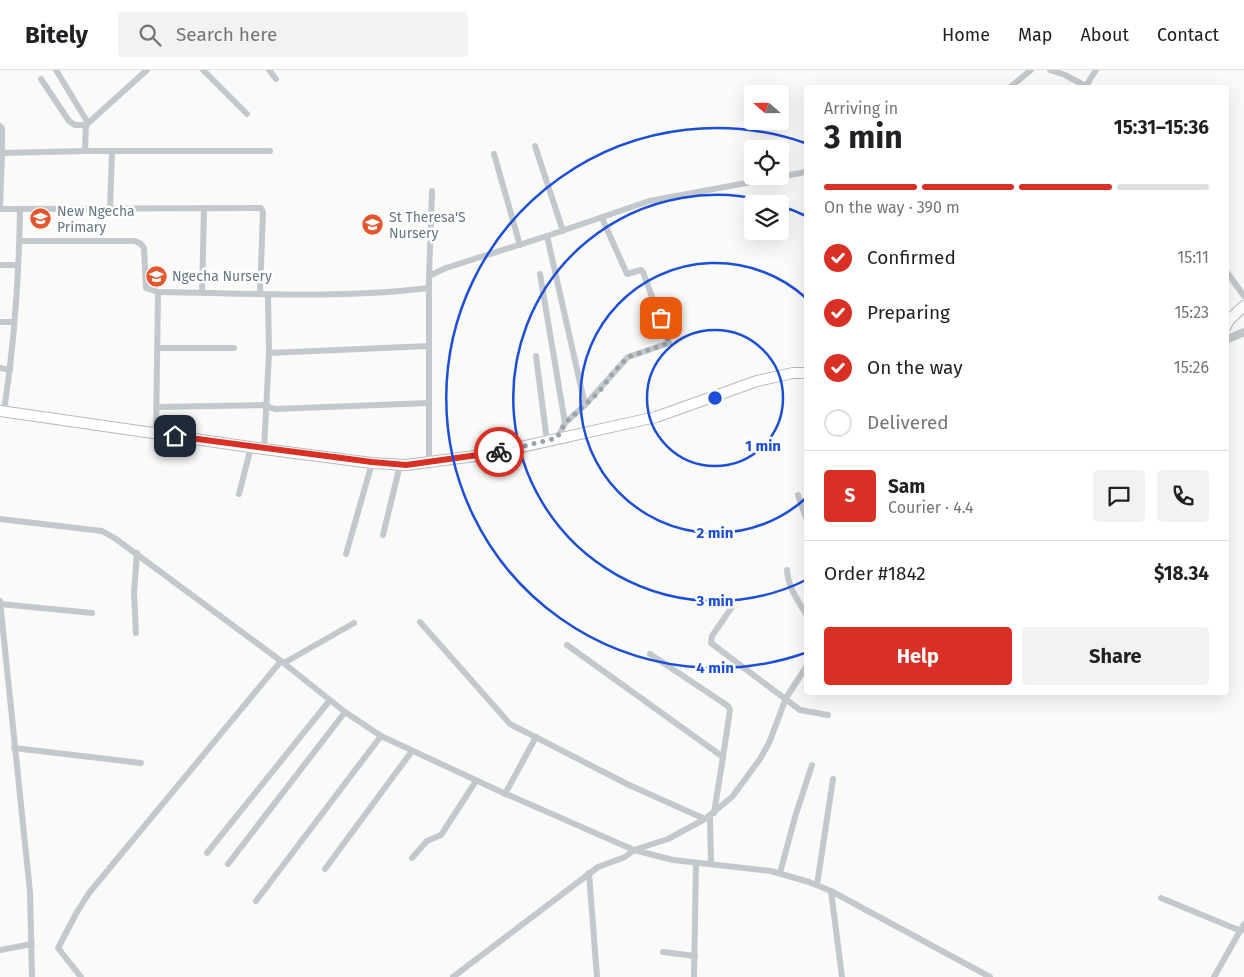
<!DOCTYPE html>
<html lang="en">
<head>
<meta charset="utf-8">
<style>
  body { margin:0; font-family:"Fira Sans",sans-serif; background:#f2f2f2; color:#202124; height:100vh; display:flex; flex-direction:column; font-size:19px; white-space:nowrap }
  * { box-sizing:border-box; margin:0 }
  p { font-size:16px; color:#757577 }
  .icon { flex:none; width:28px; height:28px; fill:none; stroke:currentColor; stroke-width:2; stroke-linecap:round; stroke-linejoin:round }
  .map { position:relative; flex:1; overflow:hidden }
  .panel { position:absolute; left:804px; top:15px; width:425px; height:610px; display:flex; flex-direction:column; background:#fff; border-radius:5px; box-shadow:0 5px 20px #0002 }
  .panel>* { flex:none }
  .needle { width:32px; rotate:290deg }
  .fabs { position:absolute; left:744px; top:15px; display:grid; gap:10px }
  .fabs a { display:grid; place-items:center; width:45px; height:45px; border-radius:5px; background:#fff; box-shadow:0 5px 20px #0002; font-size:25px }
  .pin { position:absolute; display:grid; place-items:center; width:42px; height:42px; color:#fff; margin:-21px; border-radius:10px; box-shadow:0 2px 8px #0006 }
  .courier { position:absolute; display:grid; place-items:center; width:50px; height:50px; margin:-25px; border:4px solid #d93025; border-radius:50%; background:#fff; color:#222; box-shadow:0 1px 6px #0007 }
  .overview em { font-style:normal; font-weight:700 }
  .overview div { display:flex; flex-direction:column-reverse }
  .overview { display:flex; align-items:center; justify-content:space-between; height:85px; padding:0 20px }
  h1 { font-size:32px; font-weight:700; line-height:38px }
  .bar { display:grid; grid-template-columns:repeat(4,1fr); gap:8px 5px; align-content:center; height:60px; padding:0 20px }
  .bar i { height:6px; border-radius:4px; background:#e0e0e0 }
  .bar .selected { background:#d93025 }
  .bar p { grid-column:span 4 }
  .line { display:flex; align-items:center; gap:12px; padding:0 20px; border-top:1px solid #e0e0e0 }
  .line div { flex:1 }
  .round { display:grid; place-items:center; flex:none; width:52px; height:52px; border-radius:5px; background:#f2f2f2 }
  ol { padding:0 20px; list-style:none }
  li { display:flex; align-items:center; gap:15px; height:55px }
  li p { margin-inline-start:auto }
  li .icon { padding:5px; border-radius:50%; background:#d93025; color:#fff; stroke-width:4 }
  li:last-child { color:#757577 }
  li i { width:28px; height:28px; border:2px solid #e0e0e0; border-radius:50% }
  .primary-button { display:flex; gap:10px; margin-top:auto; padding:10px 20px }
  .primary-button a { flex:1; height:58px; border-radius:5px; background:#d93025; color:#fff; font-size:20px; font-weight:700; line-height:58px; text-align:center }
  .primary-button a+a { background:#f2f2f2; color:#202124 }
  header { display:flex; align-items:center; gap:30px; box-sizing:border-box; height:70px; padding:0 25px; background:#fff; border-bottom:1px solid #e0e0e0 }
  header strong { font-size:24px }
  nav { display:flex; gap:28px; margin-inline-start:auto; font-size:18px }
  .search { width:350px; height:45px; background:#f2f2f2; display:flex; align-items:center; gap:12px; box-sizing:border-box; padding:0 18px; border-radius:5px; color:#757577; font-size:19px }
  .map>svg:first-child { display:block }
</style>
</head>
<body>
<header>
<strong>Bitely</strong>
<div class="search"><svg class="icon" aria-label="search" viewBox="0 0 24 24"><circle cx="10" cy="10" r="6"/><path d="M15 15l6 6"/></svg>Search here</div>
<nav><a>Home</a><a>Map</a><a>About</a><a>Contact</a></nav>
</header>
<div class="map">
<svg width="1244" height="907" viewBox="0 0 1244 907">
  <rect width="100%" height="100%" fill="#fafaf8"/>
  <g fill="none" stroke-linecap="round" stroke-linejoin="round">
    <defs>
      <g id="primary">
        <path d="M1226,256L1229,250L1244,236"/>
        <path d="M0,341L264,379L372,393L406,395L490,384L656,347L757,311L793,303H806"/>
      </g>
    </defs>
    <!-- primary casing -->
    <use href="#primary" stroke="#b5babe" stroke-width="12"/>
    <!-- minor -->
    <g stroke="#c3c8cc" stroke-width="6">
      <path d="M56,0L88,53"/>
      <path d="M203,0L247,44"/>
      <path d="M269,0L276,9"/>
      <path d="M1050,0L1065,5L1089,18"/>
      <path d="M41,9L69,51L75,55H86"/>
      <path d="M1086,16L1096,0"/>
      <path d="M1009,18L1031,0"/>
      <path d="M0,56L2,58V83H0"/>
      <path d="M535,76L563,161"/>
      <path d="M85,81L86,55L147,0"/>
      <path d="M494,84L520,175"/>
      <path d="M110,138L112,82"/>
      <path d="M0,139L261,138L263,142L260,223"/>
      <path d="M0,139L2,83L85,81H270"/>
      <path d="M547,166L585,335L565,353L557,369"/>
      <path d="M20,171H135L141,174L144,178L146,218L158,222C248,223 339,229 429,218V392"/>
      <path d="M0,195H18"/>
      <path d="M1226,201L1244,226"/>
      <path d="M540,204L565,353"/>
      <path d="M429,206L432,121"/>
      <path d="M429,218V206L446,198L547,166L649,131L806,102"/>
      <path d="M202,222L204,139"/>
      <path d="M0,252H13"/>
      <path d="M158,278H234"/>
      <path d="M269,283L429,276"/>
      <path d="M536,286L547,371"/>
      <path d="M0,298L10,300"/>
      <path d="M585,335L628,287L669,273L643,202L641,200L627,204L602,148"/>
      <path d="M157,337L266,335L271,338L276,339L429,333"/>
      <path d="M4,341C14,276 19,206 20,140"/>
      <path d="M156,364L158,222"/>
      <path d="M264,379L269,283L268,225"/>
      <path d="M239,424L251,377"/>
      <path d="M798,425L806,448"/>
      <path d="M0,449L102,461L116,469L281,591L345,642L381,666L497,720L634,780L673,790L771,801L809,812L831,821L990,907"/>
      <path d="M383,465L400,395"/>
      <path d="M346,484L372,393"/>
      <path d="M787,500C788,517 797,529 806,544"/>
      <path d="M0,531L30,822L32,907"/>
      <path d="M0,534L92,543"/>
      <path d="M732,537L712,566L711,573L800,640L828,645"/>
      <path d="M420,552L510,654L629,715L705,749"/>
      <path d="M136,563L134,523L137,483"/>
      <path d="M567,575L723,687L714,743"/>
      <path d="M650,584L728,636L730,640L723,687"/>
      <path d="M284,593L354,553"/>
      <path d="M14,678L141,693"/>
      <path d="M505,724L536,667"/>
      <path d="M710,746L711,794"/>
      <path d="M207,783L330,630"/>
      <path d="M412,788L427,771L441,765L476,711"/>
      <path d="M228,794L345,642"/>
      <path d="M325,799L412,681"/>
      <path d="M589,803L597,907"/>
      <path d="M780,803L795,747L812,695"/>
      <path d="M817,815L833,709"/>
      <path d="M831,821L842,907"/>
      <path d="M1161,828L1241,861"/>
      <path d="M256,831L381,666"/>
      <path d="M0,880L32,874"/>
      <path d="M663,882L695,886"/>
      <path d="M81,907L58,878L77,842L89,823L281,591"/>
      <path d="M453,907L598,797L625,787L634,780L668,769L705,749L732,727L760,689L769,673L786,628L806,597"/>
      <path d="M694,907L696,793"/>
      <path d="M1214,907L1244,854"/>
    </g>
    <!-- tertiary -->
    <path stroke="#c3c8cc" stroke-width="8" d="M1226,270L1244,262"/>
    <!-- primary -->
    <use href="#primary" stroke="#fff" stroke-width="10"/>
  </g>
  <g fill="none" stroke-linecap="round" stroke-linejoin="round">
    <!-- done -->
    <path stroke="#99a4ac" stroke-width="5" stroke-dasharray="0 9" d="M499,382L557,368L565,353L599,322L612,304L628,287L669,273L661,248"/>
    <!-- route -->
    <path stroke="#d93025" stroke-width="6" d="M175,366L372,392L406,395L499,382"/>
  </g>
  <!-- distance rings -->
  <g fill="none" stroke="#1d4ed8" stroke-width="2.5">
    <circle cx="715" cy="328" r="68"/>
    <path d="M806 428A135 135 0 1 1 806 228"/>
    <path d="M806 510A203 203 0 1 1 773 133M781 136A203 203 0 0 1 806 146"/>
    <path d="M805 583A270 270 0 1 1 805 73"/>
  </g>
  <!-- icons -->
  <defs>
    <symbol id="school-disc" viewBox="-11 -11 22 22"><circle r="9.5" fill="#e4572e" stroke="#fff"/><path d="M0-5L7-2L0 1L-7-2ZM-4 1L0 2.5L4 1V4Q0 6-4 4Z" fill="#fff"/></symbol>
  </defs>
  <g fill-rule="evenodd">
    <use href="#school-disc" x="28" y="136" width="25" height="25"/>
    <use href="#school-disc" x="360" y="142" width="25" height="25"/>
    <use href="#school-disc" x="144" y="194" width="25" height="25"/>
  </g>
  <g text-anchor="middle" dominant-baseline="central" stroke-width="5" stroke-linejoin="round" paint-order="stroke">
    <!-- poi labels -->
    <g font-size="14" fill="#657683" stroke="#fff" text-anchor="start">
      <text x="57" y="141">New Ngecha<tspan x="57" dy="16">Primary</tspan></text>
      <text x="389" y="147">St Theresa'S<tspan x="389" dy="16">Nursery</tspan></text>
      <text x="172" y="206">Ngecha Nursery</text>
    </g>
  </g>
  <circle cx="715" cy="328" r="8" fill="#1d4ed8" stroke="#fff" stroke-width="2.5"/>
  <g font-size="15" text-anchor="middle" font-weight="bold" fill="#1d4ed8" stroke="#fff" stroke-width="5" stroke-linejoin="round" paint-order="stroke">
    <text x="763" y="381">1 min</text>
    <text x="715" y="468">2 min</text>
    <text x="715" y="536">3 min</text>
    <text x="715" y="603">4 min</text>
  </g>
</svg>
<div class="fabs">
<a><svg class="needle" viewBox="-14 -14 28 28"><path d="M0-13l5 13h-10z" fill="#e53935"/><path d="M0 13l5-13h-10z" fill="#757577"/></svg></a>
<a><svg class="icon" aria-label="locate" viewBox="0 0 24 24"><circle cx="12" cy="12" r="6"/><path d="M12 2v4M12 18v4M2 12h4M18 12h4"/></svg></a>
<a><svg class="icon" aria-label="layers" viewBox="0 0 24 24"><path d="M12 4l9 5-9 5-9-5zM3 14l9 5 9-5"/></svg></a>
</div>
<div class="pin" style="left:661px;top:248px;background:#ea580c"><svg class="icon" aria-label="bag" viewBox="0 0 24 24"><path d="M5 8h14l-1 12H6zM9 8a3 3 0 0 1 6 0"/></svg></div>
<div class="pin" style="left:175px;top:366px;background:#1f2937"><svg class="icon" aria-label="home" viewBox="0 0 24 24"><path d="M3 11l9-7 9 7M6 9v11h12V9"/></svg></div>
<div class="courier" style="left:499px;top:382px"><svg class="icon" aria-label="bike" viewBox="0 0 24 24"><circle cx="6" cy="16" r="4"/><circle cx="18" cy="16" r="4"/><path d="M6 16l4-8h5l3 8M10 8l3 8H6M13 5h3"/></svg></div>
<section class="panel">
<div class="overview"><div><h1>3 min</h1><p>Arriving in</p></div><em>15:31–15:36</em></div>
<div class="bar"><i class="selected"></i><i class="selected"></i><i class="selected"></i><i></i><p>On the way · 390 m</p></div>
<ol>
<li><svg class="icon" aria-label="check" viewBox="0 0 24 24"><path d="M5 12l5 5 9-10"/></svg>Confirmed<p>15:11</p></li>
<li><svg class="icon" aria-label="check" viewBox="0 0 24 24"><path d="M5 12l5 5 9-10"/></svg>Preparing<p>15:23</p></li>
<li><svg class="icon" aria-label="check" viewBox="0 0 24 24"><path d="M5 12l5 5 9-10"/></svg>On the way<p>15:26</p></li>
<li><i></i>Delivered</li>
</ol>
<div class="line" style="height:90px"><b class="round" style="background:#d93025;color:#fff">S</b><div><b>Sam</b><p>Courier · 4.4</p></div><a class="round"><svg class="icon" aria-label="chat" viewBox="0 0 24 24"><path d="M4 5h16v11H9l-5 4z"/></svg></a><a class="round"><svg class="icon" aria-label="phone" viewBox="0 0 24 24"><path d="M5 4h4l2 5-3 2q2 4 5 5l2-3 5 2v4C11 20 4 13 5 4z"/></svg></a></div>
<div class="line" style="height:65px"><div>Order #1842</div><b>$18.34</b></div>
<div class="primary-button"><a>Help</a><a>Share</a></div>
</section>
</div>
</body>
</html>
